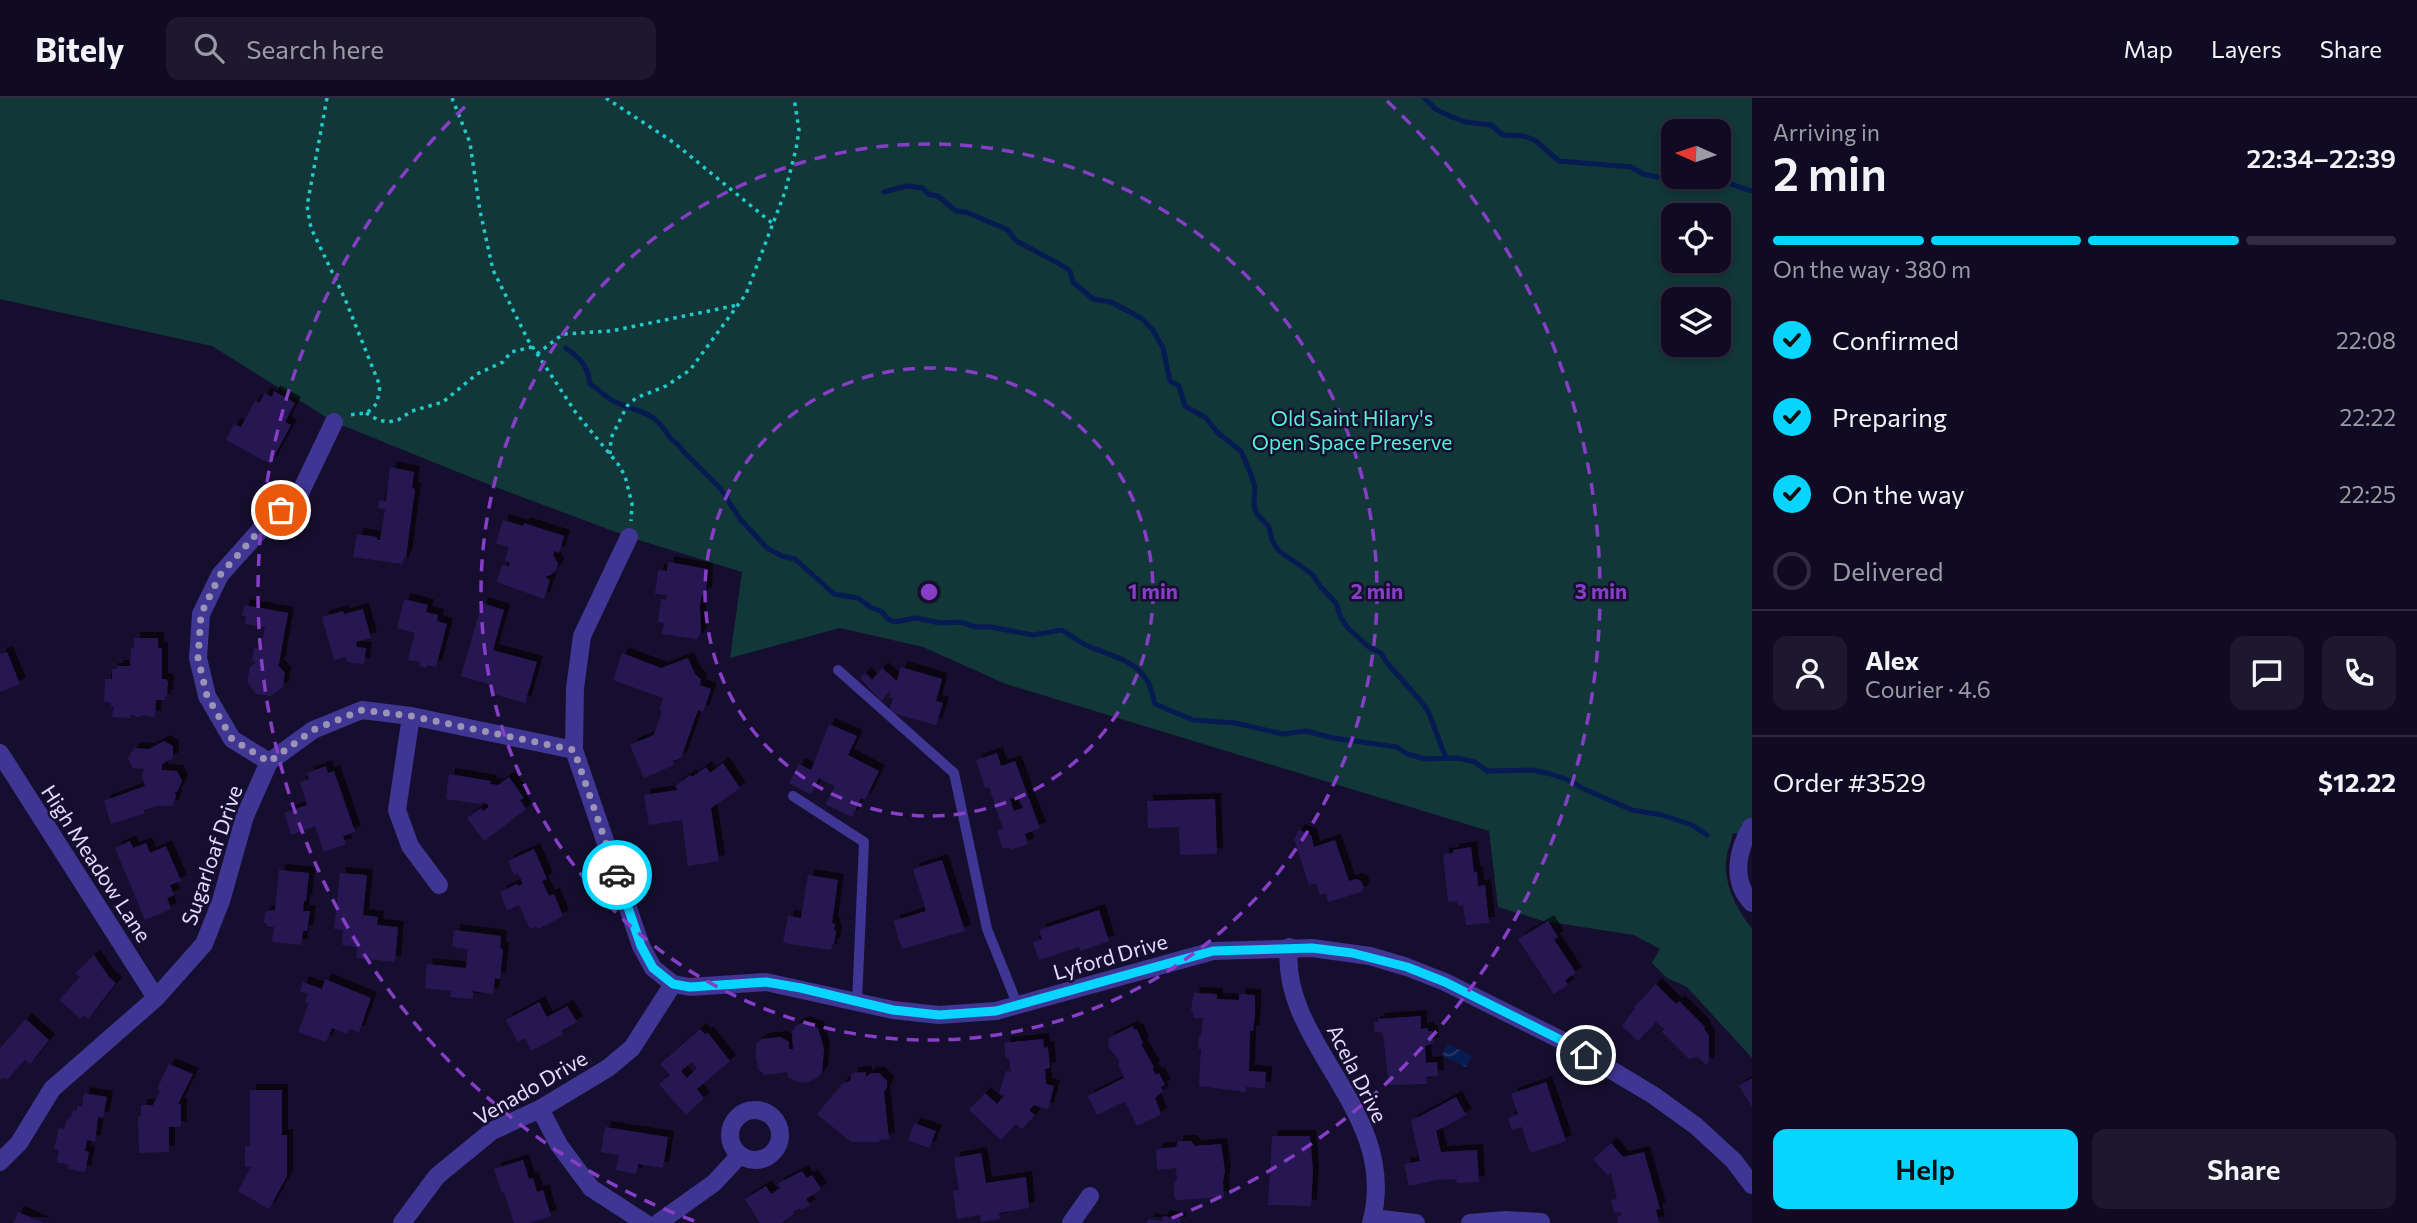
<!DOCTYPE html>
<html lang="en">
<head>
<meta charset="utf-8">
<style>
  body { margin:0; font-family:Commissioner,sans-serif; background:#1e182f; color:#f1f3f6; height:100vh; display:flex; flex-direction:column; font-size:26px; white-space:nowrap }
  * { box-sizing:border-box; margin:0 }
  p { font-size:23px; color:#9c9aa5 }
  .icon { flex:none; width:38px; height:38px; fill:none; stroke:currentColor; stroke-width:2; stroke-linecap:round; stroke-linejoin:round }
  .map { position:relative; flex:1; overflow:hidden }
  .panel { display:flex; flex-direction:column; background:#100a22; width:665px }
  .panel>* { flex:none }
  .needle { width:46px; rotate:273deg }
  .fabs { position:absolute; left:1661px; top:21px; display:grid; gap:14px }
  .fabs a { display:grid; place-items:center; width:70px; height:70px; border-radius:14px; background:#100a22; box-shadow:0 4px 10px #0003,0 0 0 2px #302b40; font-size:35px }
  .pin { position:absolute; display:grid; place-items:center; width:60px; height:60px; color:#fff; margin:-30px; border:4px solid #fff; border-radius:50%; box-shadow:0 2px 7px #0007 }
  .courier { position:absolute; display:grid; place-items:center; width:70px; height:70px; margin:-35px; border:5px solid #07d5ff; border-radius:50%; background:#fff; color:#222; box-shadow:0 2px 9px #0007 }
  .headline em { font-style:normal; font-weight:600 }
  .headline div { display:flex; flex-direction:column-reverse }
  .headline { display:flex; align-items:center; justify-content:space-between; height:119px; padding:0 21px }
  h1 { font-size:46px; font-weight:600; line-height:52px }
  .bar { display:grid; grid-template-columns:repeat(4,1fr); gap:10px 7px; align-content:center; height:84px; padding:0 21px }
  .bar i { height:9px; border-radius:5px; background:#302b40 }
  .bar .current { background:#07d5ff }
  .bar p { grid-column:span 4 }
  .line { display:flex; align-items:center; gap:18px; padding:0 21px; border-top:2px solid #302b40 }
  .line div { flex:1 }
  .round { display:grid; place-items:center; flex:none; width:74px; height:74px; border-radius:14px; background:#1e182f }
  ol { padding:0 21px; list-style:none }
  li { display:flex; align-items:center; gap:21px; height:77px }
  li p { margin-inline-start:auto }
  li .icon { padding:7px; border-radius:50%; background:#07d5ff; color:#111; stroke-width:4 }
  li:last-child { color:#9c9aa5 }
  li i { width:38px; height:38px; border:4px solid #302b40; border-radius:50% }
  .cta { display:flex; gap:14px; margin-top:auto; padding:14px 21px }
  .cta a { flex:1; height:80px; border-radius:14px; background:#07d5ff; color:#111; font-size:28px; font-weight:600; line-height:80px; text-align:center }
  .cta a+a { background:#1e182f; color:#f1f3f6 }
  header { display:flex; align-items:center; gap:42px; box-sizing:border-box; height:98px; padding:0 35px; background:#100a22; border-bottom:2px solid #302b40 }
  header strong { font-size:33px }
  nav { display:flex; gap:38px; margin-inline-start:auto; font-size:24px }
  .search { width:490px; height:63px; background:#1e182f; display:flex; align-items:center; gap:18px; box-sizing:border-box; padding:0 24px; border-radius:14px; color:#9c9aa5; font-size:26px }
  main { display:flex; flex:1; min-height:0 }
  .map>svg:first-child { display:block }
</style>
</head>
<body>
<header>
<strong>Bitely</strong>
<div class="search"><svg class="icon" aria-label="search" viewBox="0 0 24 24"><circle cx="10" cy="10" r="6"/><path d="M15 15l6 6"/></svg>Search here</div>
<nav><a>Map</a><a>Layers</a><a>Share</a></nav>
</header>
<main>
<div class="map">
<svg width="1752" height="1125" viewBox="0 0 1752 1125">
  <defs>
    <pattern id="water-waves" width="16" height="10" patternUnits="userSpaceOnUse" patternTransform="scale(1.75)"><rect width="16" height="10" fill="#051b51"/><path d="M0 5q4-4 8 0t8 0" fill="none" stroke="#293c6b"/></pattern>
    <filter id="shadow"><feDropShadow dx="6" dy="-6" stdDeviation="0" flood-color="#0009"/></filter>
  </defs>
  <rect width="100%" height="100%" fill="#160e2e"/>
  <!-- green -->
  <path fill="#113739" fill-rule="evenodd" d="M0,0H1752V739L1733,735C1731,744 1727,753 1726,763C1724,786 1737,813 1752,830V960L1687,889L1667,880L1652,865L1660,851L1634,837L1543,823L1498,809L1489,733L1006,586L923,549L840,530L730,560L742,474L629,439L485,385L334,324L212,248L0,201ZM1673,33H1718V79H1673ZM1673,117H1718V163H1673ZM1673,201H1718V247H1673Z"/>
  <!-- water -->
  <path fill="url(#water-waves)" d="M1448,946L1472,958L1466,969L1442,957Z"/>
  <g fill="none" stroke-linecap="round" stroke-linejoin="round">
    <!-- stream -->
    <g stroke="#051b51" stroke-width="5">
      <path d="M1425,0L1435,11L1450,18L1465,24L1491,27L1503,37L1524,38L1536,43L1559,63L1631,69L1643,76L1657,79L1673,76"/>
      <path d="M1688,79C1700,83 1711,83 1723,84C1732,85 1742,91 1752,93"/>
      <path d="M884,94L907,88L923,90L928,96L938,98L956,113L966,114L1008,132L1016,143L1058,165L1070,173L1073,184L1093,201L1111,204L1141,220L1153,232L1163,250L1170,283L1179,288L1185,308L1206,320L1218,335L1241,353L1252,379L1255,390L1254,408L1257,416L1269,429L1272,442L1278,452L1313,477L1320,488L1336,505L1341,520L1348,530L1370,550L1381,555L1387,565L1419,601L1428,613L1446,660"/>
      <path d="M566,250C580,260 588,268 590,286C598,291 605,298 613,303C638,315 652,311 668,337C672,344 679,345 683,353L720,390L740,421L767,450L782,458L795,461L834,496L858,500L870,509L882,514L888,521L895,524L916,520L940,525L960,524L976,529H991L1033,537L1062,532C1070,537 1078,543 1086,547C1107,557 1136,561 1148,584C1151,590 1153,599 1155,606L1193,622L1235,625L1283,636L1306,633L1333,640L1397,649L1407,656L1426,661L1457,660L1475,664L1487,673L1532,672L1551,676L1571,683L1582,690L1632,712L1662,717L1692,727L1707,737"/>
    </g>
  </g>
  <!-- building -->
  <g fill="#281851" fill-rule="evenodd" filter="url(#shadow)">
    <path d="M274,293L295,305L285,324L291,327L270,366L226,342L234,326L241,329L255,303L259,305L265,295L272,299Z"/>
    <path d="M390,369L414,374L412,390L415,391L406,460L404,459L403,466L353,459L357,436L377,439V442H380L385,411L378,410L379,402L386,403Z"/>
    <path d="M503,422L523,428L524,425L564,438L559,455L554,453L553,457L558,465L557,470L551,477L546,478V480L550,482L544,501L497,484L502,467L509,468L510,465L505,463L509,449L496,445Z"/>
    <path d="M668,464L707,471L706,495L701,498L700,509L701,535L697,541L662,536L664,525L658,524L661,501L666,502L667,497L655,496L658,472L667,473Z"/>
    <path d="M404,501L428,507L426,514L438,517L437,523L447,526L436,569L427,567L426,570L419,568L420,564L408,562L415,535L397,530Z"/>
    <path d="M482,505L504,512L493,552L537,564L525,605L490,595L492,587L461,578Z"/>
    <path d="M244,507L288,515L279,566H277L285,575L283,589L270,598L256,596L247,583L250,569L256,564L252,563L254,550L261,551L265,529L245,526L246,518H242Z"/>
    <path d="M363,511L371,540L356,544L357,549L366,550L364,566L352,565L347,563L346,559L334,562L322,519L343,513L344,516Z"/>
    <path d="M134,540H158V550H162V581H166L168,584L167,598H165V602H156L155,619L141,617V619H135V617H130L131,620L112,619L114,608H111V604H104L105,581H112V571H117V568H130L131,550H134Z"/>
    <path d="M7,554L20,586L0,594V556Z"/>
    <path d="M622,555L661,570L688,560L695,576L701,581L700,587L711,591L703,614L698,612L681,660L673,663L674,667L644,680L630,647L654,637L662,613L659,612L663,600L613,582Z"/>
    <path d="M901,569L942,581L936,603L943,605L936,627L889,614L893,600L889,599L891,592L881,603L860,580L865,575L872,582L882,570L897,583Z"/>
    <path d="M829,626L857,638L848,657L879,673L865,702L861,700L852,719L826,706L835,688L819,680L811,696L789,685L799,666L811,672Z"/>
    <path d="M164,643L173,648V660L162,666V672L177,673L182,683L177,694H175L176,698L173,708H156L143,712L145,715L111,726L104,703L145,688L142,678L144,671L133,670L128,660L134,650L149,651Z"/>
    <path d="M997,655L1001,668L1015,663L1040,730L1025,736L1028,746L1010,752L1009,749L1003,751L997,733L1003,731L989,689L985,690L976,662ZM1018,698L1023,710L1014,713L1010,701Z"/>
    <path d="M723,665L740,690L711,710L719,763L688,768L682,722L649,727L644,697L678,692L675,688L690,677L692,679L706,669L710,675Z"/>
    <path d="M326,668L328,675L334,673L355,734L343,738L346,746L324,754L315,728L291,737L284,715L307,707L300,684L309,681L307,675Z"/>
    <path d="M449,676L491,683L490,686L498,687L509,679L524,700L520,702L526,711L484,743L467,720L481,710L483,713L489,709L486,705L482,704L481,706L446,701Z"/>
    <path d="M1215,701L1217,756L1180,757L1179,729L1148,730L1147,703Z"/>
    <path d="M1299,732L1311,737L1314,749L1335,742L1349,783L1356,781L1361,783L1364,789L1361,794L1328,804L1326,795L1320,797L1316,785L1309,787L1294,741Z"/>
    <path d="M130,743L133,750L146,745L150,755L166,748L181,783L170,787L174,797L167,800L171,811L145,822L115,750Z"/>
    <path d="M1471,749L1474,774H1477L1478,788L1485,787L1489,825L1466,827L1463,807L1458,808L1457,803L1448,804L1443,756L1453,755V752Z"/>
    <path d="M534,751L547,781L542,783L549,798L554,796L563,818L538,831L536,828L530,831L519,807L507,812L500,794L517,786L519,788L523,786L518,775L514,777L508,763Z"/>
    <path d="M942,762L965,833L902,851L893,823L926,813L913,771Z"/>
    <path d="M279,772L309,775L306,803H304L303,813H310L307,833H303L301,847L272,844L274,829L267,828V825H264L265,814L275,812Z"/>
    <path d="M340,775L367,777L363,817L378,819L377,827L398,829L395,864L356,860L358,849L342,847L343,832L334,831Z"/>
    <path d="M808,777L838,782L832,825L835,826L834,832L836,833L834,846H832L831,852L783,845L788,818L801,820Z"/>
    <path d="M1099,812L1109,843L1080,853L1079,849L1039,862L1033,844L1042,841L1039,832Z"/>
    <path d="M1548,823L1558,839L1554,841L1576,875L1565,882L1568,887L1554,896L1518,841Z"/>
    <path d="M454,832L501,838L500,850L503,851L500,881L495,880L493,896L473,893V901L450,899L451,893L425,890L427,866L466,870L468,851L452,849Z"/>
    <path d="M94,857L109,879L116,885L88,921L84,917L81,921L59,902L80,879L75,875Z"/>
    <path d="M325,881L371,900L359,934L349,931L347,936L332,930L326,944L298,934L309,905L305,904L308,896L300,893L303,884L322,891Z"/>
    <path d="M1656,886L1676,906L1679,903L1705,929L1704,931L1709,937V963L1706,967L1698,959L1689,961L1662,934L1664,931L1656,924L1638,943L1622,928L1635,910L1634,909Z"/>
    <path d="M1194,895L1217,896V901L1239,902V896L1255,897V917L1253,933H1250L1249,973L1266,974L1265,990L1246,989V994L1199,988L1201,951H1198L1199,938H1201L1203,920H1193V913L1191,912Z"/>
    <path d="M539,904L547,919L567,908L577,924L561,933L563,936L531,953L525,940L518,944L506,922Z"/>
    <path d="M1421,918V931L1428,930V933H1432L1433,945L1425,948L1426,965L1437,964L1438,978L1426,979L1427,986L1389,987L1383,935L1374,933V924H1379L1378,921Z"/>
    <path d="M26,921L49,942L30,966L25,962L7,982L3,979L0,982V950Z"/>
    <path d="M804,924L818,930L824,951L822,974L817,980L806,985L795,983L788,979L787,974L765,977L758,971L756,959V946L762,941L781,939L789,944V951H793L792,934L796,928Z"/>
    <path d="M1133,928L1134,932L1137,931L1143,945L1141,946L1154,969L1152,970L1156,977L1159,975L1165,987L1161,989L1163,993L1155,1000L1161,1016L1137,1028L1125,1003L1097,1017L1088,998L1124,980L1119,968V962L1109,950L1108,940Z"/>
    <path d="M700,931L705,936L708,935L730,963L697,991L704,1000L686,1017L659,986L670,977L660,966ZM692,964L697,970L687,980L681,973Z"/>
    <path d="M1043,941L1044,950L1048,949L1050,970L1045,971L1046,986L1054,988L1048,1011L1034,1007L1029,1012L1035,1017L1022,1031L1016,1026L1001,1042L969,1012L985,995L997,1006L1005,997L999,996L1006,973L1011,974L1009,960L1006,961L1004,945Z"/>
    <path d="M169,966L193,976L178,1006H181V1029H169V1054L139,1055L138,1018H141V1007H153L160,992L157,991Z"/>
    <path d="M866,974V979L871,975H879L887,983V988L884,995L889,1041L879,1042V1044H851L817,1016L843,985L850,983L852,975Z"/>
    <path d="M1752,980V1009L1739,988Z"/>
    <path d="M1546,984L1566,1043L1530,1055L1522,1029L1512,1032L1508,1020L1518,1016L1511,996Z"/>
    <path d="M250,992H282V1037H287V1078L269,1111L238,1093L251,1069H245V1048H250Z"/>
    <path d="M84,995L107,999L103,1020L98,1019L95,1044L87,1042L85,1053L89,1054L85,1074L68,1071L69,1067L57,1064L59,1052L54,1051L59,1030L64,1031L66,1023L71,1019L73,1012L77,1013L78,1007L82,1008Z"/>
    <path d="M1456,999L1466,1017L1436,1033L1441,1054L1477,1052L1479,1084L1457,1085L1456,1081L1436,1082L1409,1088L1404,1066L1420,1063L1411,1023Z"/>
    <path d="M914,1025L936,1033L929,1050L908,1042Z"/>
    <path d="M605,1029L668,1039L663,1070L638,1066L636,1076L616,1072L619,1057L601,1054Z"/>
    <path d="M1272,1038H1310L1313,1072L1311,1108L1268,1107Z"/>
    <path d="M1178,1043H1191L1195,1048L1221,1046L1225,1073L1223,1083L1224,1099L1178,1102L1174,1100V1085L1177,1081L1176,1070L1157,1072L1156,1051L1176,1049Z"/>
    <path d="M1611,1045L1623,1059L1644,1054L1660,1111L1656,1112L1659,1125H1618L1617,1119L1621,1118L1620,1114L1614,1115L1611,1102L1617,1101L1611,1075L1608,1078L1593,1061Z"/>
    <path d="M981,1055L986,1085L1026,1079L1029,1110L999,1115L1000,1121L981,1124L980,1117L957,1121L953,1093L959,1092L954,1060Z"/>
    <path d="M523,1062L529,1081L533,1080L537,1094L543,1092L551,1118L529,1125H514L504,1094L502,1095L494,1071Z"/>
    <path d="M802,1073L807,1080L812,1077L821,1091L806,1101L810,1107L801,1112L800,1110L793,1114L794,1116L781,1125H760L745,1101L766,1088L771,1096L780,1090L777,1086Z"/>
    <path d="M18,1114L44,1125H13Z"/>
    <path d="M1163,1118L1181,1121L1180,1125H1147L1148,1121L1162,1123Z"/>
  </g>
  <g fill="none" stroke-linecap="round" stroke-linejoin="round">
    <!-- path -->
    <g stroke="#23cacc" stroke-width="3.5" stroke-dasharray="3.5 5" stroke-linecap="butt">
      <path d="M327,0L307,108L311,130L345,201L380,288L377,305L372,311L366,315L348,317"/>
      <path d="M452,0L470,45L480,113L493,172L528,242L576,315L618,366L625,378L632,406L631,423"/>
      <path d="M606,0L673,44L772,125"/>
      <path d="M537,256L563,236L611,233L738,207"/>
      <path d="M366,315L378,322L388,324L398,322L412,313L443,304L477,276L503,264L511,254L532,249"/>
      <path d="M610,356L611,340L627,308L636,300L666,288L690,272L746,196L785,94L796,51L799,32L794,0"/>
    </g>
    <!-- lane -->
    <g stroke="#3f3592" stroke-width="10">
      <path d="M838,572L954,675L987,831L1018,908"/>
      <path d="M793,698L864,744L857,904"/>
    </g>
    <!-- street -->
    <g stroke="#3f3592" stroke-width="18">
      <path d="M629,439L582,538L575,590L574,652L641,848L653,870L673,886L690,889L766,884L893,912L939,917L996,913L1213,853L1312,850L1370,858L1407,869L1445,884L1563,943L1653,997L1696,1028L1734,1063L1752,1087"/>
      <path d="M411,618L397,712L410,748L439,787"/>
      <path d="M0,655L156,900"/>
      <path d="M269,664L232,641L207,598L198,560L201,516L220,477L261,431L301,393L334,324"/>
      <path d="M1751,729C1737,753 1731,783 1752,805"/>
      <path d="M1289,849C1279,946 1402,1015 1371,1125"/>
      <path d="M540,1011L559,1047L591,1090L645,1125"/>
      <circle cx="755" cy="1037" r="25"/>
      <path d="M0,1064L19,1045L52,991L156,900L204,846L221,803L245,718L269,664L313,632L362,612L411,618L574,652"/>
      <path d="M1373,1120L1416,1125"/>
      <path d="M402,1125L437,1078L492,1033L540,1011L608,970L632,950L673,886"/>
      <path d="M658,1125L714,1085L740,1057"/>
      <path d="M1071,1125L1090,1098"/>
      <path d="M1470,1125L1506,1122L1541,1124"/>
    </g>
  </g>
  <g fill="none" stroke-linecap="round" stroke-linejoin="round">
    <!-- done -->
    <path stroke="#9b93b6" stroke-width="7" stroke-dasharray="0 12.6" d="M281,412L261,431L220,477L201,516L198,560L207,598L232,641L269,664L313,632L362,612L411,618L574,652L617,777"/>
    <!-- route -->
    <path stroke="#07d5ff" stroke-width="9" d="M617,777L641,848L653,870L673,886L690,889L766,884L801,890L893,912L939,917L996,913L1213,853L1312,850L1352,855L1407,869L1445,884L1563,943L1586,957"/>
  </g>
  <!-- distance rings -->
  <g fill="none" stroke="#853ec5" stroke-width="3.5" stroke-dasharray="12 9">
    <circle cx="929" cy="494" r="224"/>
    <circle cx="929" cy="494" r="448"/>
    <path d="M694 1123A672 672 0 0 1 471 3M1387 3A672 672 0 0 1 1164 1123"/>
  </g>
  <g text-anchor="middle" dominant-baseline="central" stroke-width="5" stroke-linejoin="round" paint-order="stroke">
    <!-- park labels -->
    <g font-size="21" fill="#59edd3" stroke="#160e2e">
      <text x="1352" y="319">Old Saint Hilary's<tspan x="1352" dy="24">Open Space Preserve</tspan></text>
    </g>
    <!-- street labels -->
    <g font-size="21" fill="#e2dbff" stroke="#160e2e">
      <text transform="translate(211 757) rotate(-71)">Sugarloaf Drive</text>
      <text transform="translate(97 765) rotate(57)">High Meadow Lane</text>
      <text transform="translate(1110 858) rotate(-16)">Lyford Drive</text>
      <text transform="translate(1358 975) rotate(63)">Acela Drive</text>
      <text transform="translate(530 989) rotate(-30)">Venado Drive</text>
    </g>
  </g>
  <circle cx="929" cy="494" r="10" fill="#853ec5" stroke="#160e2e" stroke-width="3.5"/>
  <g font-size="21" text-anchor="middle" font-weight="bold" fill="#853ec5" stroke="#160e2e" stroke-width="5" stroke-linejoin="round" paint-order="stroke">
    <text x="1153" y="501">1 min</text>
    <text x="1377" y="501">2 min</text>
    <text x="1601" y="501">3 min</text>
  </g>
</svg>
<div class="fabs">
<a><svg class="needle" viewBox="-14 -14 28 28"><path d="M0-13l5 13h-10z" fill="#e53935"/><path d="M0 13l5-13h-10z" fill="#9c9aa5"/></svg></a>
<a><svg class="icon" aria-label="locate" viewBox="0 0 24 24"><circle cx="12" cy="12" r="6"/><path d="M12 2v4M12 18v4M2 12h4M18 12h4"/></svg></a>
<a><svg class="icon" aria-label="layers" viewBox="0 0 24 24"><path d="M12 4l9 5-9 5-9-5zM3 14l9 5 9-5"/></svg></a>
</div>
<div class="pin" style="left:281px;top:412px;background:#ea580c"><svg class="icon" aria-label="bag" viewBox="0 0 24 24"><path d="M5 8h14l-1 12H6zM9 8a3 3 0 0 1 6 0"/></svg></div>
<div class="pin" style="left:1586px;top:957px;background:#1f2937"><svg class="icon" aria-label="home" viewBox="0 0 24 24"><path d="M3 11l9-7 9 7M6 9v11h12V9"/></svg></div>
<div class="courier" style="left:617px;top:777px"><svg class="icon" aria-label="car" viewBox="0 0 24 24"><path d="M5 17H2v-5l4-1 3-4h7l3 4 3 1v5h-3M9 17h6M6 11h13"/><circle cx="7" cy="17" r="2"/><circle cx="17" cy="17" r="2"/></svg></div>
</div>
<section class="panel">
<div class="headline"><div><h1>2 min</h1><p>Arriving in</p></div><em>22:34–22:39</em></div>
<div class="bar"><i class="current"></i><i class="current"></i><i class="current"></i><i></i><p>On the way · 380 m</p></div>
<ol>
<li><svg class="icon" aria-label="check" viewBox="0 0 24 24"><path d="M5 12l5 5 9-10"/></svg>Confirmed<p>22:08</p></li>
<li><svg class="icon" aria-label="check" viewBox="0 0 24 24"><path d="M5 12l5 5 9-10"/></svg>Preparing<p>22:22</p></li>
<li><svg class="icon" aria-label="check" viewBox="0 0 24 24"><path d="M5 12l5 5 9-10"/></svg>On the way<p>22:25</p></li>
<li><i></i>Delivered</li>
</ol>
<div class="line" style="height:126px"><a class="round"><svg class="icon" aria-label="person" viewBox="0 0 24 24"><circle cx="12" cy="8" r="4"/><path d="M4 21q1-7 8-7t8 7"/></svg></a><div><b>Alex</b><p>Courier · 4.6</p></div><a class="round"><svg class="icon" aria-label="chat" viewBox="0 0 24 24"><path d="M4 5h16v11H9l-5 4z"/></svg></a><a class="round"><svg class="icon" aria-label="phone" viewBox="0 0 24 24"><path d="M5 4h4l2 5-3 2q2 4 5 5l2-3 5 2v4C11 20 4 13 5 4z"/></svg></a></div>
<div class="line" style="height:91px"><div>Order #3529</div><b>$12.22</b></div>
<div class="cta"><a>Help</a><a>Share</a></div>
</section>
</main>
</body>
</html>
